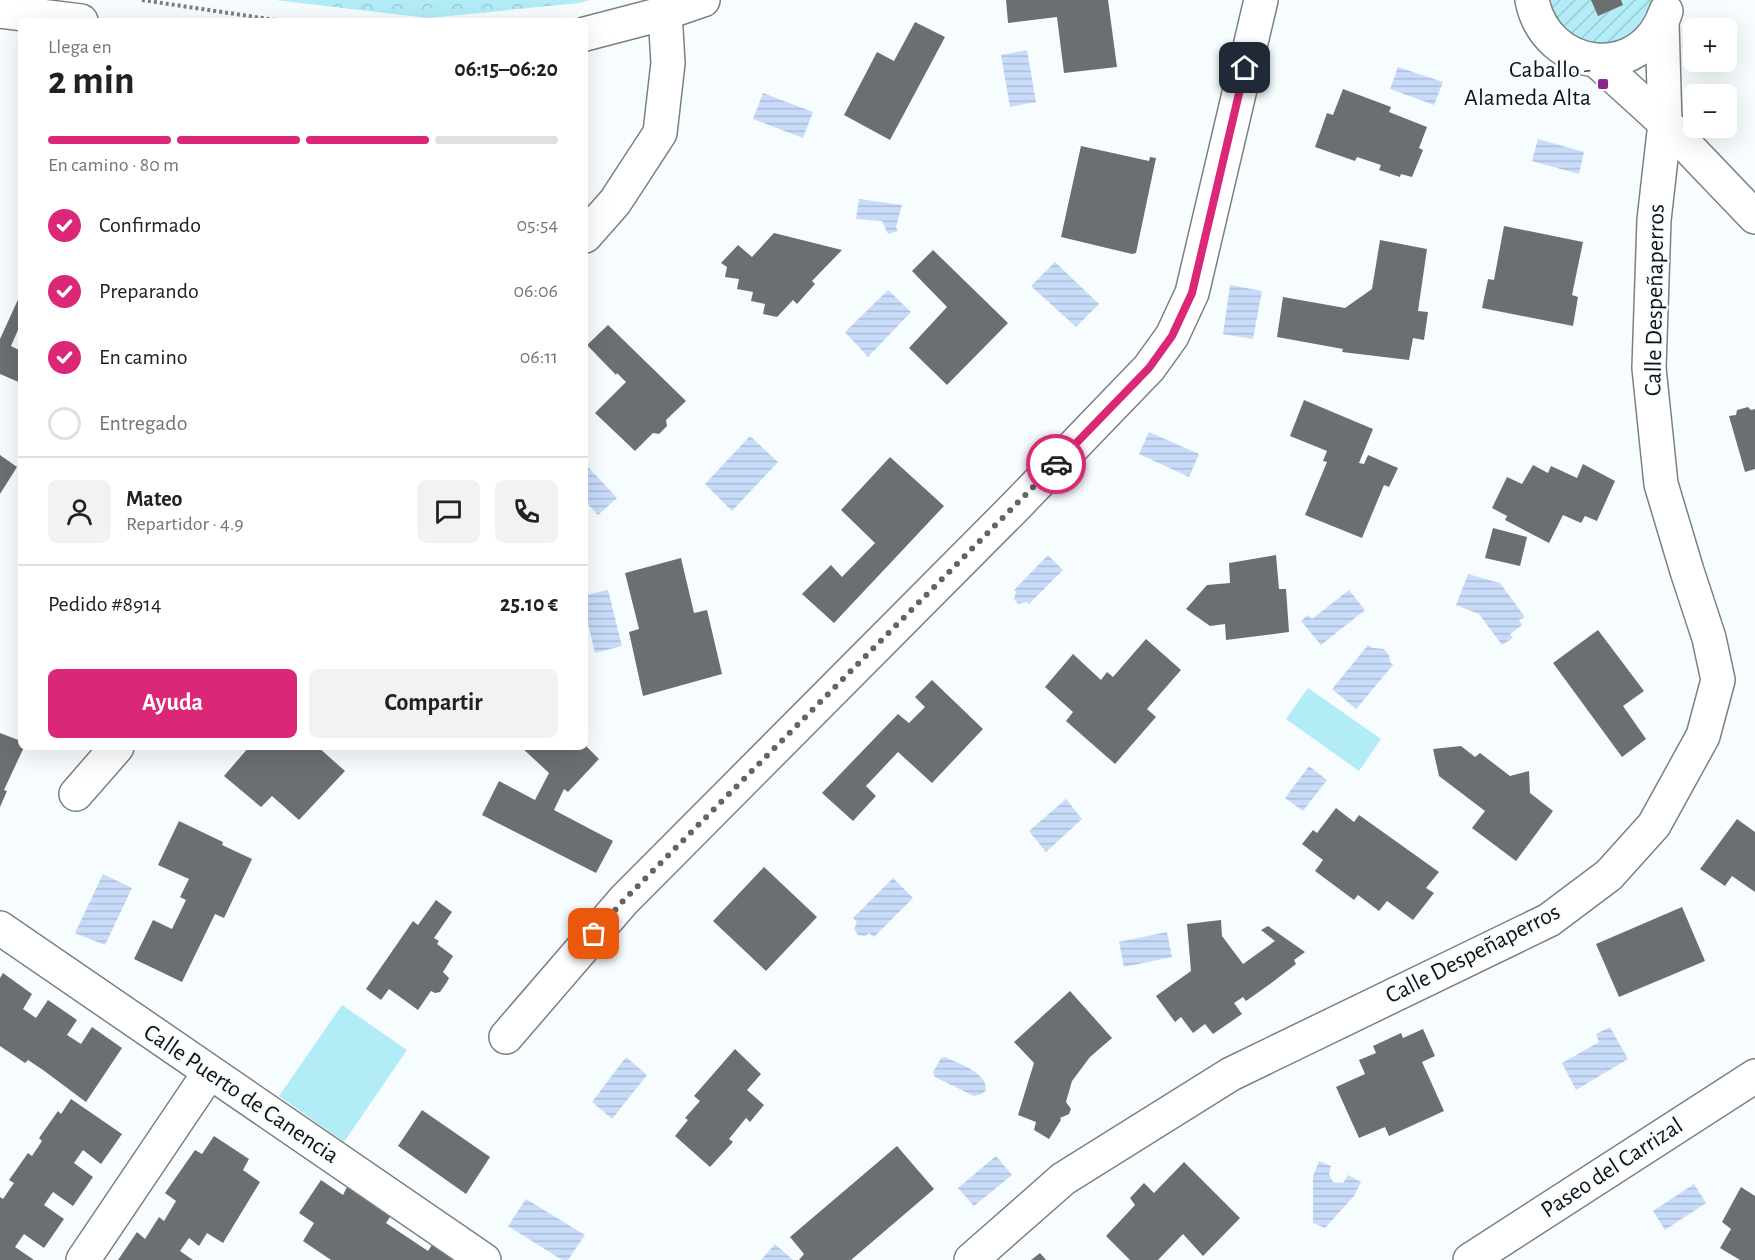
<!DOCTYPE html>
<html lang="es">
<head>
<meta charset="utf-8">
<style>
  body { margin:0; font-family:"Alegreya Sans",sans-serif; background:#f2f2f2; color:#202124; height:100vh; display:flex; flex-direction:column; font-size:22px; white-space:nowrap }
  * { box-sizing:border-box; margin:0 }
  p { font-size:20px; color:#757577 }
  .icon { flex:none; width:33px; height:33px; fill:none; stroke:currentColor; stroke-width:2; stroke-linecap:round; stroke-linejoin:round }
  .map { position:relative; flex:1; overflow:hidden }
  .panel { position:absolute; left:18px; top:18px; width:570px; height:732px; display:flex; flex-direction:column; background:#fff; border-radius:9px; box-shadow:0 6px 24px #0002 }
  .panel>* { flex:none }
  .tools { position:absolute; left:1683px; top:18px; display:grid; gap:12px }
  .tools a { display:grid; place-items:center; width:54px; height:54px; border-radius:9px; background:#fff; box-shadow:0 6px 24px #0002; font-size:30px }
  .pin { position:absolute; display:grid; place-items:center; width:51px; height:51px; color:#fff; margin:-26px; border-radius:12px; box-shadow:0 3px 9px #0006 }
  .courier { position:absolute; display:grid; place-items:center; width:60px; height:60px; margin:-30px; border:4px solid #db2777; border-radius:50%; background:#fff; color:#222; box-shadow:0 2px 8px #0007 }
  .overview em { font-style:normal; font-weight:700 }
  .overview div { display:flex; flex-direction:column-reverse }
  .overview { display:flex; align-items:center; justify-content:space-between; height:102px; padding:0 30px }
  h1 { font-size:39px; font-weight:700; line-height:45px }
  .bar { display:grid; grid-template-columns:repeat(4,1fr); gap:9px 6px; align-content:center; height:72px; padding:0 30px }
  .bar i { height:8px; border-radius:4px; background:#e0e0e0 }
  .bar .on { background:#db2777 }
  .bar p { grid-column:span 4 }
  .line { display:flex; align-items:center; gap:15px; padding:0 30px; border-top:2px solid #e0e0e0 }
  .line div { flex:1 }
  .round { display:grid; place-items:center; flex:none; width:63px; height:63px; border-radius:9px; background:#f2f2f2 }
  ol { padding:0 30px; list-style:none }
  li { display:flex; align-items:center; gap:18px; height:66px }
  li p { margin-inline-start:auto }
  li .icon { padding:6px; border-radius:50%; background:#db2777; color:#fff; stroke-width:4 }
  li:last-child { color:#757577 }
  li i { width:33px; height:33px; border:3px solid #e0e0e0; border-radius:50% }
  .primary-button { display:flex; gap:12px; margin-top:auto; padding:12px 30px }
  .primary-button a { flex:1; height:69px; border-radius:9px; background:#db2777; color:#fff; font-size:24px; font-weight:700; line-height:69px; text-align:center }
  .primary-button a+a { background:#f2f2f2; color:#202124 }
  .map>svg:first-child { display:block }
</style>
</head>
<body>
<div class="map">
<svg width="1755" height="1260" viewBox="0 0 1755 1260">
  <defs>
    <pattern id="park-crowns" width="20" height="18" patternUnits="userSpaceOnUse" patternTransform="scale(1.5)"><rect width="20" height="18" fill="#b1ecf7"/><path d="M2 6a3 3 0 1 1 6 0M12 15a3 3 0 1 1 6 0" fill="none" stroke="#97cad3"/></pattern>
    <pattern id="garden-furrows" width="10" height="10" patternUnits="userSpaceOnUse" patternTransform="scale(1.5)"><rect width="10" height="10" fill="#b1ecf7"/><path d="M-1 1l2-2M0 10L10 0M9 11l2-2" fill="none" stroke="#97cad3"/></pattern>
    <pattern id="water-rules" width="6" height="5" patternUnits="userSpaceOnUse" patternTransform="scale(1.5)"><rect width="6" height="5" fill="#c8dcfa"/><path d="M0 2.5h6" fill="none" stroke="#abbcd5"/></pattern>
  </defs>
  <rect width="100%" height="100%" fill="#f7fdfe"/>
  <!-- grass -->
  <g fill="#b1ecf7">
    <path d="M1308,688L1381,739L1359,771L1286,719Z"/>
    <path d="M342,1005L407,1050L344,1142L279,1096Z"/>
  </g>
  <!-- park -->
  <path fill="url(#park-crowns)" d="M275,0H589L580,3L428,18Z"/>
  <!-- garden -->
  <path fill="url(#garden-furrows)" d="M1548,0H1654C1637,58 1564,61 1548,0Z"/>
  <!-- water -->
  <g fill="url(#water-rules)">
    <path d="M1027,50L1036,102L1010,107L1001,55Z"/>
    <path d="M1398,67L1443,82L1434,105L1390,89Z"/>
    <path d="M763,93L813,112L803,138L753,119Z"/>
    <path d="M1538,139L1584,152L1579,174L1532,161Z"/>
    <path d="M859,199L902,205L896,227L898,231L888,234L882,221L856,219Z"/>
    <path d="M1055,262L1099,304L1076,327L1031,286Z"/>
    <path d="M1230,285L1262,291L1253,339L1223,334Z"/>
    <path d="M888,290L911,312L868,357L845,332Z"/>
    <path d="M1149,432L1199,454L1189,477L1139,454Z"/>
    <path d="M750,436L778,462L732,511L705,484Z"/>
    <path d="M587,466L617,498L598,515L585,501V468Z"/>
    <path d="M1048,555L1063,570L1029,604L1027,602L1018,604L1014,599L1016,592L1014,590Z"/>
    <path d="M1468,574L1500,583L1525,617L1519,620L1522,625L1510,634L1513,638L1502,645L1479,614L1456,605Z"/>
    <path d="M608,590L622,646L595,653L585,611V595Z"/>
    <path d="M1349,590L1365,610L1321,645L1301,621L1308,615L1312,619Z"/>
    <path d="M1368,645L1373,648L1384,649L1389,655L1390,662L1393,665L1356,709L1332,689Z"/>
    <path d="M1309,766L1327,780L1303,811L1285,798Z"/>
    <path d="M1066,799L1082,819L1046,852L1029,831Z"/>
    <path d="M103,874L132,888L105,945L75,933Z"/>
    <path d="M893,878L913,898L874,937L869,933L865,936L858,935L854,929L857,922L853,918Z"/>
    <path d="M1167,932L1172,957L1124,967L1119,942Z"/>
    <path d="M1610,1027L1628,1059L1576,1090L1562,1063L1599,1042L1596,1034Z"/>
    <path d="M626,1057L647,1075L612,1119L592,1102Z"/>
    <path d="M945,1057C959,1064 987,1072 986,1090L982,1094L974,1096L935,1077L933,1072L941,1058Z"/>
    <path d="M996,1156L1012,1175L974,1206L958,1188Z"/>
    <path d="M1319,1161L1331,1166L1329,1174L1333,1182L1343,1183L1348,1175L1361,1182L1354,1196L1325,1228L1313,1223V1176Z"/>
    <path d="M1694,1184L1706,1203L1665,1230L1653,1211Z"/>
    <path d="M526,1199L585,1235L568,1260H562L508,1226Z"/>
    <path d="M775,1244L793,1260H761Z"/>
  </g>
  <!-- building -->
  <g fill="#6b6f72">
    <path d="M1006,0H1108L1117,67L1064,73L1057,17L1008,23Z"/>
    <path d="M1591,0H1621L1623,5L1598,16Z"/>
    <path d="M915,22L945,37L890,140L844,115L877,52L894,61Z"/>
    <path d="M1343,89L1391,107L1389,112L1427,127L1419,148L1423,150L1412,177L1401,174L1400,177L1379,170L1381,165L1357,157L1355,161L1315,147L1327,113L1333,115Z"/>
    <path d="M1081,146L1149,161L1150,157L1156,158L1136,253L1132,254L1061,237Z"/>
    <path d="M1504,226L1583,242L1572,295L1578,297L1573,326L1482,308L1488,279L1494,280Z"/>
    <path d="M774,233L842,250L812,281L815,284L797,304L793,300L777,317L763,314L765,304L751,301L753,292L737,289L739,279L725,277L727,267L721,263L738,245L752,257Z"/>
    <path d="M1380,240L1427,249L1418,311L1428,312L1424,340L1413,338L1409,360L1342,352L1343,349L1277,337L1283,297L1345,308L1372,289Z"/>
    <path d="M933,250L1008,323L947,385L909,348L947,307L912,271Z"/>
    <path d="M21,293V331L18,330L11,346L21,351V383L0,374V339Z"/>
    <path d="M608,325L686,401L666,420L667,426L659,434L653,433L635,451L595,413L626,382L617,373L616,375L587,345Z"/>
    <path d="M1304,400L1373,429L1359,463L1364,464L1368,455L1398,468L1389,487L1384,485L1362,538L1305,515L1327,462L1323,461L1327,451L1290,436Z"/>
    <path d="M1748,407L1751,410L1755,409V469L1745,472L1729,416L1736,415L1737,410Z"/>
    <path d="M0,455L17,467L0,494Z"/>
    <path d="M890,457L944,506L834,623L802,594L831,565L842,577L875,543L841,510Z"/>
    <path d="M1583,464L1615,481L1597,521L1585,516L1581,523L1563,515L1549,543L1505,520L1507,516L1492,508L1507,477L1522,484L1533,465L1548,473L1551,466L1577,478Z"/>
    <path d="M1493,528L1527,537L1520,566L1485,558Z"/>
    <path d="M1276,555L1279,589H1286L1289,632L1226,640L1225,624L1210,626L1186,609L1207,585L1230,583L1229,563Z"/>
    <path d="M681,558L694,613L707,610L722,674L643,696L629,632L639,629L625,573Z"/>
    <path d="M1598,630L1644,691L1623,706L1646,739L1622,757L1553,663Z"/>
    <path d="M1146,639L1181,670L1147,709L1156,717L1115,764L1066,721L1073,712L1045,687L1073,654L1101,680L1107,672L1113,677Z"/>
    <path d="M932,680L983,729L932,783L898,752L866,786L876,796L853,821L822,793L898,714L909,723L925,707L915,697Z"/>
    <path d="M0,733L21,741V747H24L4,790L7,791L0,807Z"/>
    <path d="M585,745L599,759L568,792L564,789L554,810L613,841L596,873L482,815L499,781L535,800L549,773L521,747H585Z"/>
    <path d="M1461,746L1475,757L1480,753L1510,776L1529,771L1530,793L1553,811L1516,861L1472,828L1485,811L1439,776L1433,749Z"/>
    <path d="M249,747H318L345,771L299,820L272,796L261,807L224,776Z"/>
    <path d="M1336,808L1354,822L1359,815L1439,872L1426,888L1434,893L1413,920L1387,901L1379,911L1358,895L1354,900L1315,871L1323,860L1302,844L1313,830L1317,833Z"/>
    <path d="M1737,819L1755,832V892L1732,876L1725,886L1700,869Z"/>
    <path d="M179,821L223,842L222,845L252,859L224,918L215,914L182,982L134,959L153,920L172,929L186,900L180,897L189,879L158,865Z"/>
    <path d="M764,867L817,917L766,971L713,921Z"/>
    <path d="M436,900L452,912L434,938L439,941L437,944L453,956L443,972L449,978L447,982L440,992L435,993L431,991L418,1010L389,989L381,1000L366,989L413,921L418,925Z"/>
    <path d="M1682,907L1705,961L1619,997L1596,944Z"/>
    <path d="M1221,920L1222,936L1243,964L1275,941L1261,930L1268,926L1305,952L1294,960L1296,964L1270,984L1246,1001L1243,997L1234,1003L1242,1014L1213,1034L1205,1024L1193,1033L1181,1017L1175,1022L1156,996L1191,971L1187,924Z"/>
    <path d="M3,973L32,994L23,1009L36,1018L48,1000L77,1020L67,1035L81,1044L92,1027L122,1048L86,1102L43,1070L28,1060L25,1063L0,1046V978Z"/>
    <path d="M1070,991L1112,1038L1090,1057L1072,1081L1066,1102L1071,1109L1069,1114L1060,1118L1061,1120L1049,1139L1034,1130L1036,1122L1018,1115L1034,1063L1014,1042Z"/>
    <path d="M1423,1029L1435,1056L1422,1062L1444,1111L1389,1136L1385,1127L1359,1138L1336,1087L1365,1074L1359,1060L1376,1053L1373,1046L1401,1033L1403,1038Z"/>
    <path d="M735,1049L761,1074L747,1090L764,1105L750,1122L746,1118L729,1139L733,1142L710,1167L675,1136L688,1120L685,1118L700,1101L694,1096Z"/>
    <path d="M71,1099L122,1134L101,1164L83,1150L74,1163L93,1177L73,1206L53,1192L44,1205L64,1219L44,1248L24,1234L15,1247L34,1260H0V1197L3,1199L14,1183L9,1180L28,1153L32,1156L42,1141L39,1138L58,1111L61,1114Z"/>
    <path d="M422,1110L490,1157L466,1194L398,1146Z"/>
    <path d="M214,1136L249,1159L243,1170L260,1182L223,1243L207,1233L199,1246L189,1238L180,1251L193,1260H118L137,1232L145,1239L159,1217L164,1221L176,1201L165,1193L195,1150L202,1154Z"/>
    <path d="M897,1146L934,1189L851,1260H799L804,1254L790,1237Z"/>
    <path d="M1184,1162L1240,1218L1203,1256L1183,1234L1158,1260H1130L1106,1236L1135,1205L1130,1198L1144,1183L1154,1193Z"/>
    <path d="M321,1180L343,1195L348,1185L392,1214L386,1223L428,1251L434,1242L460,1260H331L303,1241L314,1223L299,1213Z"/>
    <path d="M1741,1187L1755,1196V1260H1740L1720,1248L1731,1229L1722,1222Z"/>
    <path d="M1040,1253L1046,1260H1031Z"/>
  </g>
  <g fill="none" stroke-linecap="round" stroke-linejoin="round">
    <defs>
      <g id="minor">
        <path d="M1532,0C1546,72 1642,84 1666,11"/>
        <path d="M0,11L81,21"/>
        <path d="M585,34L665,13L703,0"/>
        <path d="M1598,62L1665,123L1755,217"/>
        <path d="M585,236L615,202L660,133L668,63L665,13"/>
        <path d="M76,794L117,747"/>
        <path d="M0,928L484,1260"/>
        <path d="M506,1037L624,900L1014,508L1149,368L1172,336L1192,293L1261,0"/>
        <path d="M83,1260L209,1073"/>
        <path d="M971,1260L1063,1179L1231,1074L1549,920L1609,875L1654,825L1703,736L1718,680L1709,638L1687,571L1661,484L1649,368L1654,220L1665,123L1662,22"/>
        <path d="M1470,1260L1755,1076"/>
      </g>
    </defs>
    <!-- minor casing -->
    <use href="#minor" stroke="#7b8081" stroke-width="36"/>
    <!-- path -->
    <g stroke="#7b7f80" stroke-width="4" stroke-dasharray="3 3" stroke-linecap="butt">
      <path d="M142,0L282,21"/>
      <path d="M532,21L552,20"/>
    </g>
    <!-- minor -->
    <use href="#minor" stroke="#fff" stroke-width="33"/>
  </g>
  <g fill="none" stroke-linecap="round" stroke-linejoin="round">
    <!-- done -->
    <path stroke="#626565" stroke-width="6" stroke-dasharray="0 10.8" d="M594,934L624,900L1056,464"/>
    <!-- route -->
    <path stroke="#db2777" stroke-width="8" d="M1056,464L1149,368L1172,336L1192,293L1245,68"/>
  </g>
  <!-- markers -->
  <rect fill="#8d278e" stroke="#f7fdfe" stroke-width="2" x="1597" y="78" width="12" height="12" rx="3"/>
  <g text-anchor="middle" dominant-baseline="central" stroke-width="4.5" stroke-linejoin="round" paint-order="stroke">
    <!-- poi labels -->
    <g font-size="24" fill="#111313" stroke="#f7fdfe" text-anchor="end">
      <text x="1591" y="70">Caballo -<tspan x="1591" dy="28">Alameda Alta</tspan></text>
    </g>
    <!-- street labels -->
    <g font-size="24" fill="#111313" stroke="#f7fdfe">
      <text transform="translate(1655 300) rotate(-89)">Calle Despeñaperros</text>
      <text transform="translate(1473 954) rotate(-27)">Calle Despeñaperros</text>
      <text transform="translate(241 1094) rotate(34)">Calle Puerto de Canencia</text>
      <text transform="translate(1612 1168) rotate(-33)">Paseo del Carrizal</text>
    </g>
  </g>
</svg>
<div class="tools">
<a>+</a>
<a>−</a>
</div>
<div class="pin" style="left:594px;top:934px;background:#ea580c"><svg class="icon" aria-label="bag" viewBox="0 0 24 24"><path d="M5 8h14l-1 12H6zM9 8a3 3 0 0 1 6 0"/></svg></div>
<div class="pin" style="left:1245px;top:68px;background:#1f2937"><svg class="icon" aria-label="home" viewBox="0 0 24 24"><path d="M3 11l9-7 9 7M6 9v11h12V9"/></svg></div>
<div class="courier" style="left:1056px;top:464px"><svg class="icon" aria-label="car" viewBox="0 0 24 24"><path d="M5 17H2v-5l4-1 3-4h7l3 4 3 1v5h-3M9 17h6M6 11h13"/><circle cx="7" cy="17" r="2"/><circle cx="17" cy="17" r="2"/></svg></div>
<section class="panel">
<div class="overview"><div><h1>2 min</h1><p>Llega en</p></div><em>06:15–06:20</em></div>
<div class="bar"><i class="on"></i><i class="on"></i><i class="on"></i><i></i><p>En camino · 80 m</p></div>
<ol>
<li><svg class="icon" aria-label="check" viewBox="0 0 24 24"><path d="M5 12l5 5 9-10"/></svg>Confirmado<p>05:54</p></li>
<li><svg class="icon" aria-label="check" viewBox="0 0 24 24"><path d="M5 12l5 5 9-10"/></svg>Preparando<p>06:06</p></li>
<li><svg class="icon" aria-label="check" viewBox="0 0 24 24"><path d="M5 12l5 5 9-10"/></svg>En camino<p>06:11</p></li>
<li><i></i>Entregado</li>
</ol>
<div class="line" style="height:108px"><a class="round"><svg class="icon" aria-label="person" viewBox="0 0 24 24"><circle cx="12" cy="8" r="4"/><path d="M4 21q1-7 8-7t8 7"/></svg></a><div><b>Mateo</b><p>Repartidor · 4.9</p></div><a class="round"><svg class="icon" aria-label="chat" viewBox="0 0 24 24"><path d="M4 5h16v11H9l-5 4z"/></svg></a><a class="round"><svg class="icon" aria-label="phone" viewBox="0 0 24 24"><path d="M5 4h4l2 5-3 2q2 4 5 5l2-3 5 2v4C11 20 4 13 5 4z"/></svg></a></div>
<div class="line" style="height:78px"><div>Pedido #8914</div><b>25.10 €</b></div>
<div class="primary-button"><a>Ayuda</a><a>Compartir</a></div>
</section>
</div>
</body>
</html>
